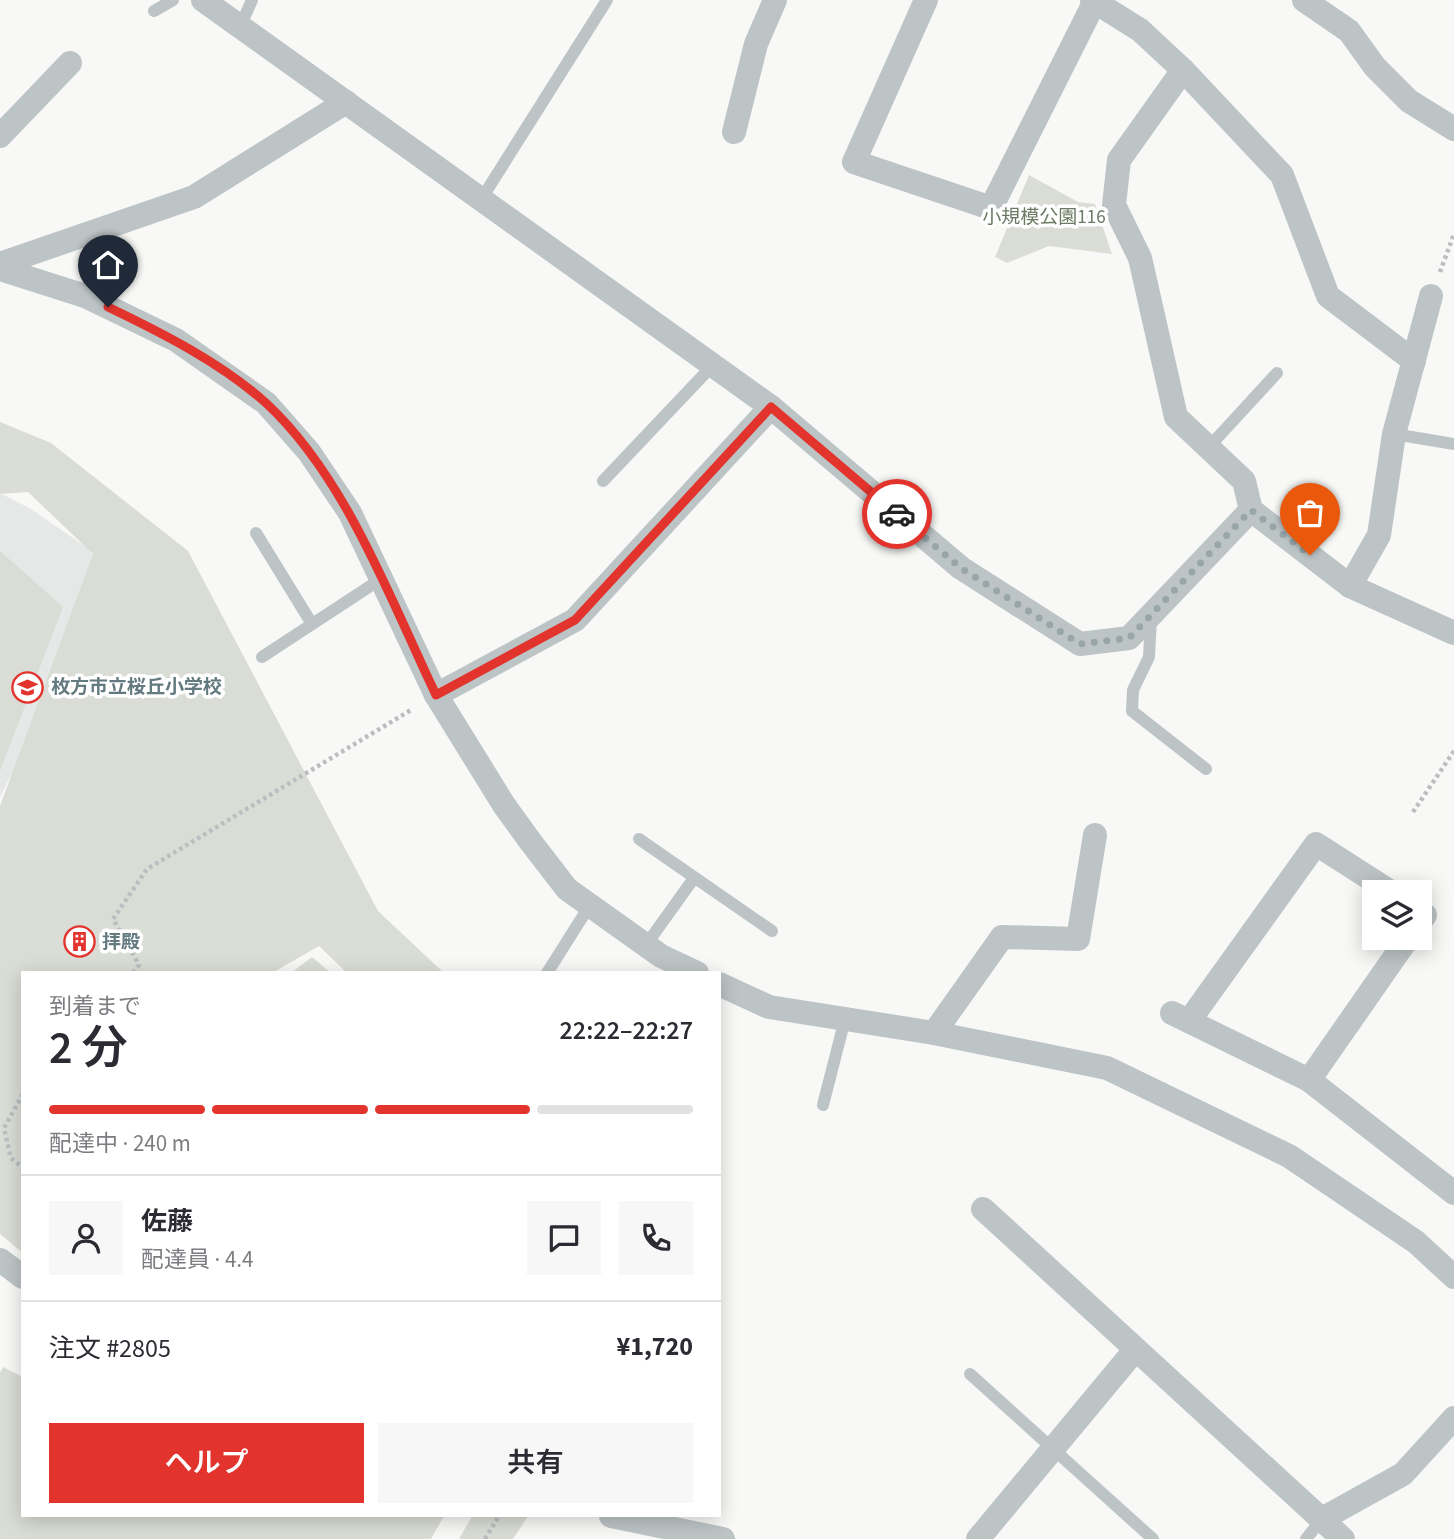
<!DOCTYPE html>
<html lang="ja">
<head>
<meta charset="utf-8">
<style>
  body { margin:0; font-family:"Source Sans 3","Noto Sans JP",sans-serif; background:#f7f7f7; color:#2b2b33; height:100vh; display:flex; flex-direction:column; font-size:26px; white-space:nowrap }
  * { box-sizing:border-box; margin:0 }
  p { font-size:23px; color:#7c7c81 }
  .icon { flex:none; width:38px; height:38px; fill:none; stroke:currentColor; stroke-width:2; stroke-linecap:round; stroke-linejoin:round }
  .map { position:relative; flex:1; overflow:hidden }
  .sheet { position:absolute; left:21px; top:971px; width:700px; height:546px; display:flex; flex-direction:column; background:#fff; border-radius:0px; box-shadow:0 4px 18px #0003 }
  .sheet>* { flex:none }
  .buttons { position:absolute; left:1362px; top:880px; display:grid; gap:14px }
  .buttons a { display:grid; place-items:center; width:70px; height:70px; border-radius:0px; background:#fff; box-shadow:0 4px 18px #0003; font-size:35px }
  .pin { position:absolute; display:grid; place-items:center; width:60px; height:60px; color:#fff; margin:-72px -30px; border-radius:50% 50% 50% 0; rotate:-45deg; box-shadow:0 0 7px #0007 }
  .pin .icon { rotate:45deg }
  .courier { position:absolute; display:grid; place-items:center; width:70px; height:70px; margin:-35px; border:5px solid #e2342d; border-radius:50%; background:#fff; color:#222; box-shadow:0 2px 9px #0007 }
  .overview em { font-style:normal; font-weight:600 }
  .overview div { display:flex; flex-direction:column-reverse }
  .overview { display:flex; align-items:center; justify-content:space-between; height:119px; padding:0 28px }
  h1 { font-size:46px; font-weight:600; line-height:52px }
  .bar { display:grid; grid-template-columns:repeat(4,1fr); gap:10px 7px; align-content:center; height:84px; padding:0 28px }
  .bar i { height:9px; border-radius:5px; background:#e1e1e2 }
  .bar .current { background:#e2342d }
  .bar p { grid-column:span 4 }
  .line { display:flex; align-items:center; gap:18px; padding:0 28px; border-top:2px solid #e1e1e2 }
  .line div { flex:1 }
  .round { display:grid; place-items:center; flex:none; width:74px; height:74px; border-radius:0px; background:#f7f7f7 }
  .action { display:flex; gap:14px; margin-top:auto; padding:14px 28px }
  .action a { flex:1; height:80px; border-radius:0px; background:#e2342d; color:#fff; font-size:28px; font-weight:600; line-height:80px; text-align:center }
  .action a+a { background:#f7f7f7; color:#2b2b33 }
  .map>svg:first-child { display:block }
</style>
</head>
<body>
<div class="map">
<svg width="1454" height="1539" viewBox="0 0 1454 1539">
  <rect width="100%" height="100%" fill="#f8f8f6"/>
  <!-- built -->
  <path fill="#e6e8e7" d="M0,493L31,509L86,547L111,577L0,797Z"/>
  <!-- green -->
  <g fill="#daddd5">
    <path d="M1029,175L1078,202L1095,204L1112,254L1049,246L1007,263L995,257Z"/>
    <path d="M0,422L51,443L188,551L378,911L444,973H347L319,946L272,973H23V1253L0,1234V806L93,554L28,492L0,494Z"/>
    <path d="M0,551L63,607L0,771Z"/>
    <path d="M312,957L331,973H291Z"/>
    <path d="M3,1367L23,1377V1516H444L431,1539H0V1373Z"/>
    <path d="M472,1516H528L513,1539H459Z"/>
  </g>
  <g fill="none" stroke-linecap="round" stroke-linejoin="round">
    <!-- path -->
    <g stroke="#babec0" stroke-width="4.5" stroke-dasharray="3.5 3.5" stroke-linecap="butt">
      <path d="M1440,272L1454,234"/>
      <path d="M1413,812L1454,751"/>
      <path d="M133,973L139,965L113,919L147,869L411,710"/>
      <path d="M23,1094L4,1128L11,1158L23,1168"/>
      <path d="M485,1539L499,1516"/>
    </g>
    <!-- lane -->
    <g stroke="#bdc4c6" stroke-width="12">
      <path d="M154,11L173,0"/>
      <path d="M240,27L252,0"/>
      <path d="M482,198L607,0"/>
      <path d="M1394,434L1454,444"/>
      <path d="M1208,448L1277,373"/>
      <path d="M603,481L713,365"/>
      <path d="M256,533L312,624"/>
      <path d="M1151,617L1149,657L1133,690L1132,711L1206,769"/>
      <path d="M262,657L381,579"/>
      <path d="M639,839L772,931"/>
      <path d="M646,945L694,878"/>
      <path d="M547,973L590,905"/>
      <path d="M823,1105L845,1019"/>
      <path d="M970,1374L1153,1539"/>
      <path d="M1306,1539L1322,1519"/>
    </g>
    <!-- street -->
    <g stroke="#bdc4c6" stroke-width="24">
      <path d="M203,0L771,407L961,568L1080,644L1129,638L1251,510"/>
      <path d="M926,0L854,162L991,208L1095,1"/>
      <path d="M1092,0L1140,30L1183,70L1282,175L1328,296L1414,361"/>
      <path d="M1304,0L1349,31L1375,67L1409,101L1454,129"/>
      <path d="M1183,70L1119,160L1114,205L1140,258L1176,417L1244,481L1251,510L1350,586L1454,633"/>
      <path d="M734,132L756,44L775,0"/>
      <path d="M0,136L70,63"/>
      <path d="M0,264L194,197L346,102"/>
      <path d="M0,269L85,296L176,340L266,403L309,452L350,513L436,695L504,805L530,841L567,889L661,956L697,973"/>
      <path d="M1350,586L1379,535L1394,434L1431,296"/>
      <path d="M436,695L575,620L771,407"/>
      <path d="M1419,911L1425,915L1419,923"/>
      <path d="M719,984L769,1007L934,1033L1107,1068L1289,1156L1416,1242L1454,1277"/>
      <path d="M1172,1013L1309,1080L1454,1193"/>
      <path d="M1189,1021L1316,844L1391,892"/>
      <path d="M934,1033L1002,937L1078,939L1095,835"/>
      <path d="M1309,1080L1408,938"/>
      <path d="M983,1209L1343,1539"/>
      <path d="M0,1260L23,1277"/>
      <path d="M611,1516L723,1539"/>
      <path d="M1322,1519L1403,1474L1454,1418"/>
      <path d="M978,1539L1135,1350"/>
    </g>
  </g>
  <g fill="none" stroke-linecap="round" stroke-linejoin="round">
    <!-- done -->
    <path stroke="#98a6aa" stroke-width="7" stroke-dasharray="0 12.6" d="M897,514L961,568L1080,644L1129,638L1251,510L1310,555"/>
    <!-- route -->
    <path stroke="#e2342d" stroke-width="9" d="M108,307C162,333 220,362 266,403C346,477 390,599 436,695L575,620L771,407L897,514"/>
  </g>
  <!-- icons -->
  <defs>
    <symbol id="school-ring" viewBox="-11 -11 22 22"><circle r="9.5" fill="#fff" stroke="#e2342d" stroke-width="1.5"/><path d="M0-5L7-2L0 1L-7-2ZM-4 1L0 2.5L4 1V4Q0 6-4 4Z" fill="#e2342d"/></symbol>
    <symbol id="building-ring" viewBox="-11 -11 22 22"><circle r="9.5" fill="#fff" stroke="#e2342d" stroke-width="1.5"/><path d="M-4-6H4V6H1V3H-1V6H-4ZM-2.5-4.3h1.7v1.8h-1.7ZM.8-4.3h1.7v1.8H.8ZM-2.5-1h1.7V.8h-1.7ZM.8-1h1.7V.8H.8Z" fill="#e2342d"/></symbol>
  </defs>
  <g fill-rule="evenodd">
    <use href="#school-ring" x="10" y="670" width="35" height="35"/>
    <use href="#building-ring" x="62" y="924" width="35" height="35"/>
  </g>
  <g text-anchor="middle" dominant-baseline="central" stroke-width="7" stroke-linejoin="round" paint-order="stroke">
    <!-- park labels -->
    <g font-size="19" fill="#6b7963" stroke="#fff">
      <text x="1044" y="217">小規模公園116</text>
    </g>
    <!-- poi labels -->
    <g font-size="19" font-weight="bold" fill="#647a81" stroke="#fff" text-anchor="start">
      <text x="51" y="687">枚方市立桜丘小学校</text>
      <text x="102" y="942">拝殿</text>
    </g>
  </g>
</svg>
<div class="buttons">
<a><svg class="icon" aria-label="layers" viewBox="0 0 24 24"><path d="M12 4l9 5-9 5-9-5zM3 14l9 5 9-5"/></svg></a>
</div>
<div class="pin" style="left:1310px;top:555px;background:#ea580c"><svg class="icon" aria-label="bag" viewBox="0 0 24 24"><path d="M5 8h14l-1 12H6zM9 8a3 3 0 0 1 6 0"/></svg></div>
<div class="pin" style="left:108px;top:307px;background:#1f2937"><svg class="icon" aria-label="home" viewBox="0 0 24 24"><path d="M3 11l9-7 9 7M6 9v11h12V9"/></svg></div>
<div class="courier" style="left:897px;top:514px"><svg class="icon" aria-label="car" viewBox="0 0 24 24"><path d="M5 17H2v-5l4-1 3-4h7l3 4 3 1v5h-3M9 17h6M6 11h13"/><circle cx="7" cy="17" r="2"/><circle cx="17" cy="17" r="2"/></svg></div>
<section class="sheet">
<div class="overview"><div><h1>2 分</h1><p>到着まで</p></div><em>22:22–22:27</em></div>
<div class="bar"><i class="current"></i><i class="current"></i><i class="current"></i><i></i><p>配達中 · 240 m</p></div>
<div class="line" style="height:126px"><a class="round"><svg class="icon" aria-label="person" viewBox="0 0 24 24"><circle cx="12" cy="8" r="4"/><path d="M4 21q1-7 8-7t8 7"/></svg></a><div><b>佐藤</b><p>配達員 · 4.4</p></div><a class="round"><svg class="icon" aria-label="chat" viewBox="0 0 24 24"><path d="M4 5h16v11H9l-5 4z"/></svg></a><a class="round"><svg class="icon" aria-label="phone" viewBox="0 0 24 24"><path d="M5 4h4l2 5-3 2q2 4 5 5l2-3 5 2v4C11 20 4 13 5 4z"/></svg></a></div>
<div class="line" style="height:91px"><div>注文 #2805</div><b>¥1,720</b></div>
<div class="action"><a>ヘルプ</a><a>共有</a></div>
</section>
</div>
</body>
</html>
